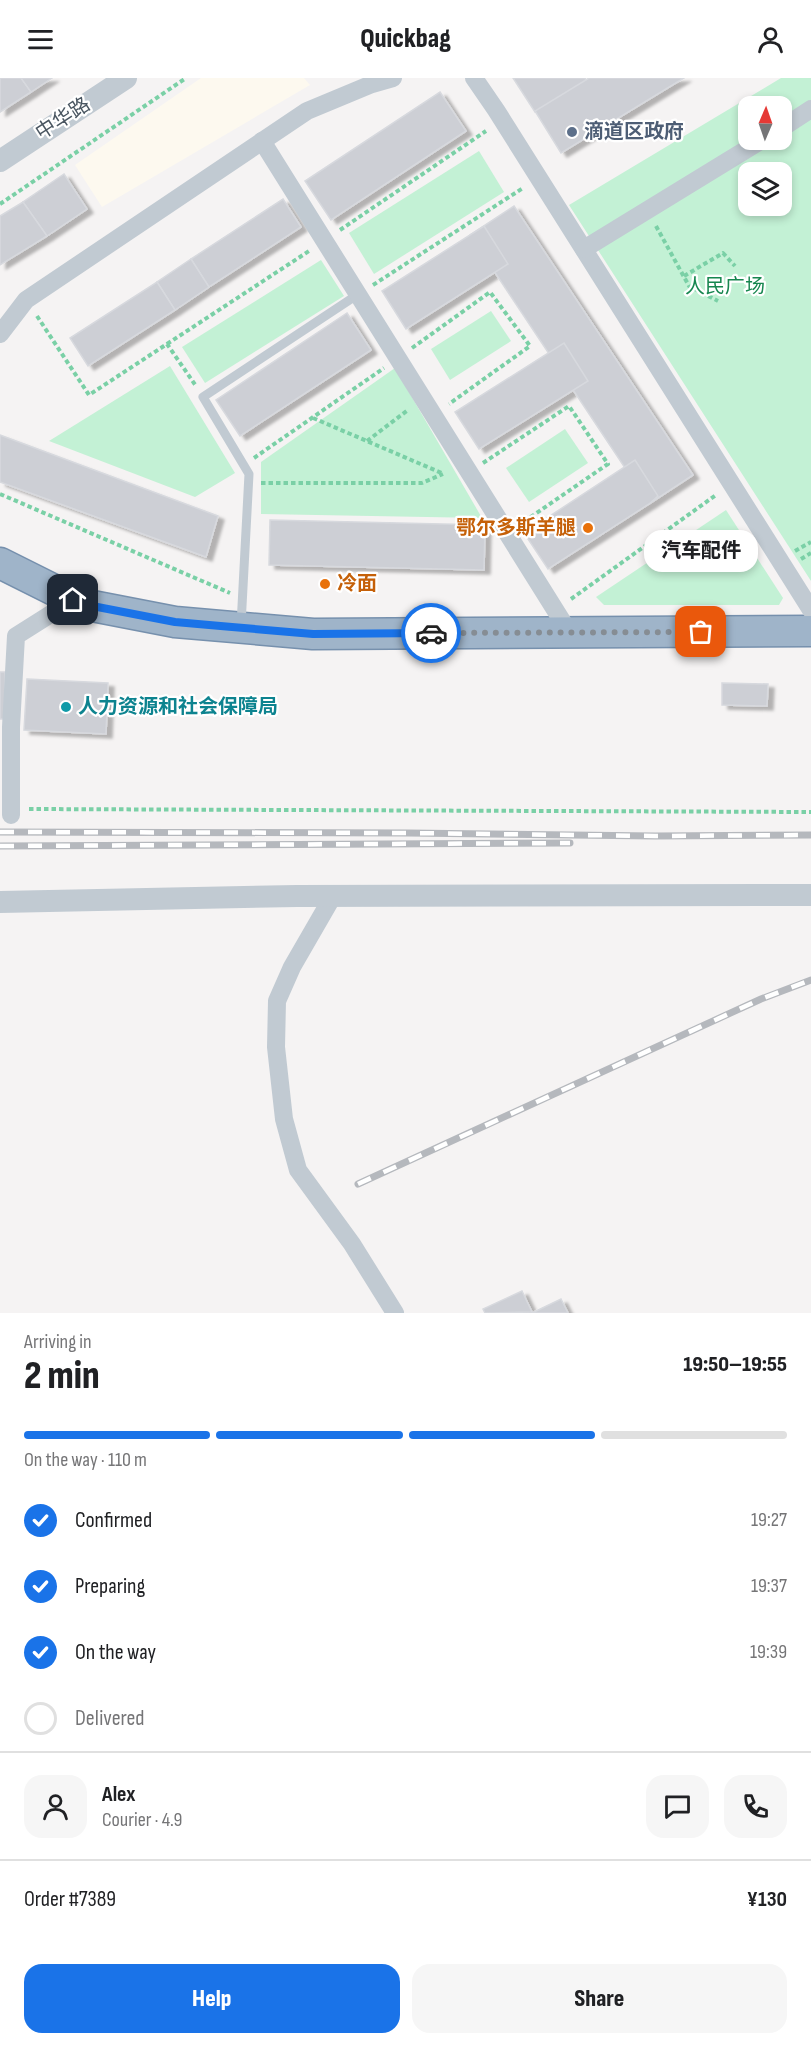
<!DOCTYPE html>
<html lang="en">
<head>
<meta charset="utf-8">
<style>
  body { margin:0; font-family:"Sofia Sans Condensed","Noto Sans SC",sans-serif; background:#f6f6f6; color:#202124; height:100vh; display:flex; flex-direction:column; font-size:22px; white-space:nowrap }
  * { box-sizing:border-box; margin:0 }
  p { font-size:20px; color:#757577 }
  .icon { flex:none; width:33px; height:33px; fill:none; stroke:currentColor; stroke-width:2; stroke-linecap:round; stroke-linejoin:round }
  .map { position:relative; height:1235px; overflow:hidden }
  .sheet { display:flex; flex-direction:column; background:#fff; flex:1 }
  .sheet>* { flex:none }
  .needle { width:39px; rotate:2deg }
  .tools { position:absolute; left:738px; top:18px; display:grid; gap:12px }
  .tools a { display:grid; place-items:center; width:54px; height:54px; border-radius:12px; background:#fff; box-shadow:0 3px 9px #0003; font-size:30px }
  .pin { position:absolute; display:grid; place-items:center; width:51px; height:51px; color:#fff; margin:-26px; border-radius:12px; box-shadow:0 3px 9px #0006 }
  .courier { position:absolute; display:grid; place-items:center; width:60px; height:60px; margin:-30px; border:4px solid #1a73e8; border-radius:50%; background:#fff; color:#222; box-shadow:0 2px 8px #0007 }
  .bubble { position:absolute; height:42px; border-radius:18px; background:#fff; box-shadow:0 3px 9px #0003; font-size:20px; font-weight:800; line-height:42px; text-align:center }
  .headline em { font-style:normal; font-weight:800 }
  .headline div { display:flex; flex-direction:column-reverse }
  .headline { display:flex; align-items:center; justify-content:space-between; height:102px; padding:0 24px }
  h1 { font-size:39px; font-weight:800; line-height:45px }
  .bar { display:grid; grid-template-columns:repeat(4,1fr); gap:9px 6px; align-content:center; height:72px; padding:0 24px }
  .bar i { height:8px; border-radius:4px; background:#e0e0e0 }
  .bar .selected { background:#1a73e8 }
  .bar p { grid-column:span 4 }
  .line { display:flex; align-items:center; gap:15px; padding:0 24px; border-top:2px solid #e0e0e0 }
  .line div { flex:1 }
  .round { display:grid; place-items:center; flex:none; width:63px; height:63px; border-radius:18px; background:#f6f6f6 }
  ol { padding:0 24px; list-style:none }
  li { display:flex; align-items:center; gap:18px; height:66px }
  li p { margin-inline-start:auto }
  li .icon { padding:6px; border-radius:50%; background:#1a73e8; color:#fff; stroke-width:4 }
  li:last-child { color:#757577 }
  li i { width:33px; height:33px; border:3px solid #e0e0e0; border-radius:50% }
  .action { display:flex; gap:12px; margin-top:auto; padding:12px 24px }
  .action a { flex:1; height:69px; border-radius:18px; background:#1a73e8; color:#fff; font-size:24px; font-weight:800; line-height:69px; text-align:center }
  .action a+a { background:#f6f6f6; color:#202124 }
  header { display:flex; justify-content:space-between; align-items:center; height:78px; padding:0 24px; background:#fff; font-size:27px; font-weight:800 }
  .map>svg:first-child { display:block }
</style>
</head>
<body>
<header><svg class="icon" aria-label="menu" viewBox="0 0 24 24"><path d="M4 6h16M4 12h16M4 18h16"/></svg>Quickbag<svg class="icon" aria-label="person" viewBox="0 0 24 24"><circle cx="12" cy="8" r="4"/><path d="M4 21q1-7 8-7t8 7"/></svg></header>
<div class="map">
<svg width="811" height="1235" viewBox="0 0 811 1235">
  <defs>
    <filter id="shadow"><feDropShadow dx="6" dy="4" stdDeviation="1.5" flood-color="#0004"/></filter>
  </defs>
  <rect width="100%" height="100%" fill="#f5f3f3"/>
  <!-- commercial -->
  <path fill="#fdf9ef" d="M201,0H304L310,7L102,129L75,87Z"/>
  <!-- green -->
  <g fill="#c3f1d5" fill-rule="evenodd">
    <path d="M781,0H811V503L569,127ZM748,28H782V62H748ZM748,94H782V128H748Z"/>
    <path d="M479,73L504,114L374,196L349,155Z"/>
    <path d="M321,182L344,218L205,305L182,269Z"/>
    <path d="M491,233L511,263L450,302L431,271Z"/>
    <path d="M170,288L235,395L195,419L49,363Z"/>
    <path d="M395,290L482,440L261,436V384Z"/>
    <path d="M565,351L588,385L529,424L506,390Z"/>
    <path d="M726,432L783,520L779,527H604L596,519Z"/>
  </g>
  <!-- building -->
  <g fill="#cdcfd5" stroke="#d7d9de" stroke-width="1.5" filter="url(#shadow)">
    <path d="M0,0H21L31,14L0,34Z"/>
    <path d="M21,0H52L31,14Z"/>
    <path d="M513,0H585L586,3L535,34Z"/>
    <path d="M589,0H684L561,75L535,33Z"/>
    <path d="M440,14L466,53L331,142L305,103Z"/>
    <path d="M64,96L87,131L47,158L23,124Z"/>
    <path d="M283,121L301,149L209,209L191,181Z"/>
    <path d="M23,124L47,158L0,187V138Z"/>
    <path d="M514,128L693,397L649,426L470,157Z"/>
    <path d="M484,148L508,186L406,251L382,213Z"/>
    <path d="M191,181L209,209L175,232L157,204Z"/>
    <path d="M157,204L175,232L88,288L70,260Z"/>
    <path d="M347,235L371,272L240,358L216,322Z"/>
    <path d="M564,265L588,303L479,371L455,334Z"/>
    <path d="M0,357L218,438L206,479L0,404Z"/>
    <path d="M635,382L658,418L649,426L548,491L524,455Z"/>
    <path d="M270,442L485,447L484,492L269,487Z"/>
    <rect x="0" y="594" width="5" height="47"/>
    <path d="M27,601L108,605L106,656L24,652Z"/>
    <path d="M722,605L768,606L767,628L722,627Z"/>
    <path d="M522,1213L532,1234L485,1235L483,1231Z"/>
    <path d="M561,1221L568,1235H532Z"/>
  </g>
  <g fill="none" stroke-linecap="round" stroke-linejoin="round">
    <defs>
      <path id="trunk" d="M0,485L82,526L175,544L313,556L811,553"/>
    </defs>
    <!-- trunk casing -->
    <use href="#trunk" stroke="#7690ad" stroke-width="33"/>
    <!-- path -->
    <g stroke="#7ad0a6" stroke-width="4" stroke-dasharray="4.5 3" stroke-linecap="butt">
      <path d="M0,126L186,0"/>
      <path d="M656,148L689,208L718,223"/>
      <path d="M340,152L486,53"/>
      <path d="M684,198L723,175L735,188"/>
      <path d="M373,207L523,110"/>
      <path d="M37,238L89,317L167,266L196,308"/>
      <path d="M167,266L309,173"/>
      <path d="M412,270L490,214L530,268L449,326"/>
      <path d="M313,340L444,396"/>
      <path d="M367,363L408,332"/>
      <path d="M254,380L384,290"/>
      <path d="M483,385L569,328L608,386L522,445"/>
      <path d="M261,405H422L443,396"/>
      <path d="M0,416L230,515"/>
      <path d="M795,473L811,464"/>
      <path d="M801,481L811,475"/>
      <path d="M571,521L716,417"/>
      <path d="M29,731L811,734"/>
    </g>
    <!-- service -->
    <path stroke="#c1cad2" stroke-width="9" d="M241,547L249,396L203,319L357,217"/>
    <!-- minor -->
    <g stroke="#c1cad2" stroke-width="18">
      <path d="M474,0L496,32L811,532"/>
      <path d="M782,50L811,31"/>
      <path d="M262,63L569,554"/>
      <path d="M584,171L762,62"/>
      <path d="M0,256L26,222L307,33L372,6L393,0"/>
      <path d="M11,737V649L16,558L73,522"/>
      <path d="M333,818L292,889L277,923L276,969L284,1041L298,1092L352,1166L395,1235"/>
    </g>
    <!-- tertiary -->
    <g stroke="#c1cad2" stroke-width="22">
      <path d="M0,83L126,0"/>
      <path d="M0,824L297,818L811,817"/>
    </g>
    <!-- trunk -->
    <use href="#trunk" stroke="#9fb4c9" stroke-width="30"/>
    <defs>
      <g id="rail">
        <path d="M0,754L408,755L655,758L811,757"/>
        <path d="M0,768L570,765"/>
        <path d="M358,1106L761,921L811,902"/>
      </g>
    </defs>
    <!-- rail casing -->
    <use href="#rail" stroke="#b5b8bd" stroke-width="7"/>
    <!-- rail -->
    <use href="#rail" stroke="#fff" stroke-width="4.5" stroke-dasharray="14" stroke-linecap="butt"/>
  </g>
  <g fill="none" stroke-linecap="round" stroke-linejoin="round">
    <!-- done -->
    <path stroke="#868d94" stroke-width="6" stroke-dasharray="0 10.8" d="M431,555L701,554"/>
    <!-- route -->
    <path stroke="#1a73e8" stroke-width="8" d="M73,522L82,526L175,544L232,549L313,556L431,555"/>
  </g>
  <!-- markers -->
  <circle fill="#5c6f8a" stroke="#fff" stroke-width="2" cx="572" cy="54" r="6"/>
  <g fill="#e8710a" stroke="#fff" stroke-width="2">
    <circle cx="588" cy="450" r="6"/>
    <circle cx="325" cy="506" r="6"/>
  </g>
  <circle fill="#0f9aa8" stroke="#fff" stroke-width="2" cx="66" cy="629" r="6"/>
  <g text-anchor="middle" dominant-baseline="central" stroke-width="4.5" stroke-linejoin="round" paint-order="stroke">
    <!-- street labels -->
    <g font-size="20" fill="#4a5661" stroke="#fff">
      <text transform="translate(63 41) rotate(-33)">中华路</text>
    </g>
    <!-- service labels -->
    <g font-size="20" font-weight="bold" fill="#4e5e75" stroke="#fff" text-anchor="start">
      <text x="584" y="54">滴道区政府</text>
    </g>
    <!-- park labels -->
    <g font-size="20" fill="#17864f" stroke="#fff">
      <text x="725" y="209">人民广场</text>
    </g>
    <!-- food labels -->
    <g font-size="20" font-weight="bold" fill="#c56008" stroke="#fff" text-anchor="end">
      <text x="576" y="450">鄂尔多斯羊腿</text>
      <text x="337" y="506" text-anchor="start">冷面</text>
    </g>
    <!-- culture labels -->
    <g font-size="20" font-weight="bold" fill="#0d838f" stroke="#fff" text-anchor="start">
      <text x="78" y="629">人力资源和社会保障局</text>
    </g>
  </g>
</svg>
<div class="tools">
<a><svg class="needle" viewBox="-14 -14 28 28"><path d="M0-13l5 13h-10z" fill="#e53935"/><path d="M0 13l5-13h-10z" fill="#757577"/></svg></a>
<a><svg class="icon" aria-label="layers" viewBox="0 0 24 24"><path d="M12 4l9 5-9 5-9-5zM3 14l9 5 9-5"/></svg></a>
</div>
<div class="pin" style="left:701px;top:554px;background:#ea580c"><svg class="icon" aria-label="bag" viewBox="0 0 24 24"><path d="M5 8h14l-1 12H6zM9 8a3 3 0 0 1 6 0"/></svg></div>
<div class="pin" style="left:73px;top:522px;background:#1f2937"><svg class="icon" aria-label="home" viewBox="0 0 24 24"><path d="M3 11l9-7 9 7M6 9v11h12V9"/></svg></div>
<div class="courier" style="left:431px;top:555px"><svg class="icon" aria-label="car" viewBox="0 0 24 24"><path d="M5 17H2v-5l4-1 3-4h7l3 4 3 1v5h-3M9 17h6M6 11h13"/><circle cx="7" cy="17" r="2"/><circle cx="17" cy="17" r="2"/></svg></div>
<div class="bubble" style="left:644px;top:452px;width:114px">汽车配件</div>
</div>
<section class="sheet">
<div class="headline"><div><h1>2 min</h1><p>Arriving in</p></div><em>19:50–19:55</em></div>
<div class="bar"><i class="selected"></i><i class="selected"></i><i class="selected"></i><i></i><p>On the way · 110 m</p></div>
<ol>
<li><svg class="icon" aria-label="check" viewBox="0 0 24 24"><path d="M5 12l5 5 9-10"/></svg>Confirmed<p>19:27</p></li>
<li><svg class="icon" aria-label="check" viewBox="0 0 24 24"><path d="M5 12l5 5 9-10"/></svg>Preparing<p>19:37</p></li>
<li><svg class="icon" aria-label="check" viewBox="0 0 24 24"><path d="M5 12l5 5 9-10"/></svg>On the way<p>19:39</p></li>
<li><i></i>Delivered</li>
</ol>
<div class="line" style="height:108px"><a class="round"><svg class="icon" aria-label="person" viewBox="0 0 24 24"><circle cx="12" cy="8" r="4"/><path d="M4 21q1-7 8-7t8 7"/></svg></a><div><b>Alex</b><p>Courier · 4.9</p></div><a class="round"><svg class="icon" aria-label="chat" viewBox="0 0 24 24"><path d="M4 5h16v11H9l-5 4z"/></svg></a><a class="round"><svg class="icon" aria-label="phone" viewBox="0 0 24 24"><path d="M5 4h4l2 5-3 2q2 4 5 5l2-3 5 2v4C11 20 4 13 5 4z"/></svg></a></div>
<div class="line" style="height:78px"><div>Order #7389</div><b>¥130</b></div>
<div class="action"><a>Help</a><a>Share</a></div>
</section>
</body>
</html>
